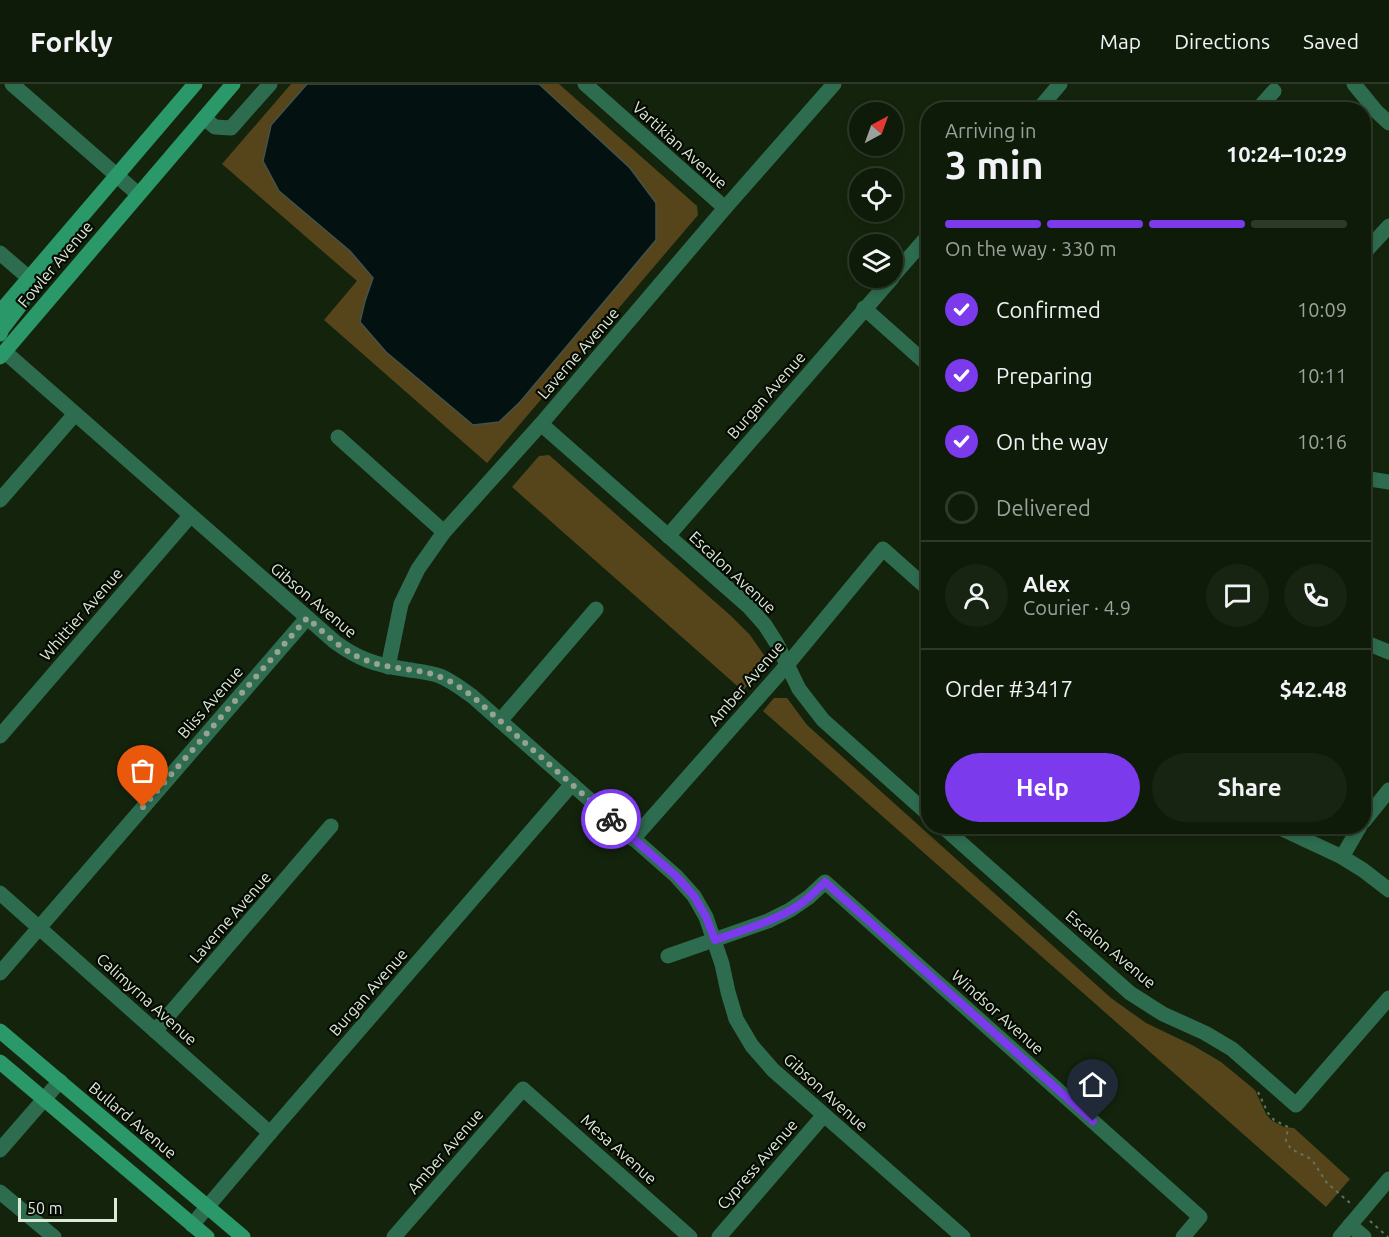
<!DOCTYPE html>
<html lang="en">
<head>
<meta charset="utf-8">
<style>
  body { margin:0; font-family:Ubuntu,sans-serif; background:#182412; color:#f1f3f6; height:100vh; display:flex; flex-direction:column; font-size:22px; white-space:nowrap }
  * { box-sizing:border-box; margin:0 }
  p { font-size:20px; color:#9ba19c }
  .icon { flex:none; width:33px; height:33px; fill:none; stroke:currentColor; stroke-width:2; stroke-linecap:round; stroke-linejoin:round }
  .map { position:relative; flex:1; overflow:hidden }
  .sheet { position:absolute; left:921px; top:18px; width:450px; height:732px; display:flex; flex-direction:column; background:#0f1b09; border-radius:24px; box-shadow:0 3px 9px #0003,0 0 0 2px #2f392a }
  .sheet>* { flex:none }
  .needle { width:39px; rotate:41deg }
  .controls { position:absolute; left:849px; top:18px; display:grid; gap:12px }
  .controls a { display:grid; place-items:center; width:54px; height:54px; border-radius:50%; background:#0f1b09; box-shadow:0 3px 9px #0003,0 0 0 2px #2f392a; font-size:30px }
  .scale { position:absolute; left:18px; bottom:15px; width:99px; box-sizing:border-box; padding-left:6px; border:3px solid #dde8d8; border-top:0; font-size:16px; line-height:21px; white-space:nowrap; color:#dde8d8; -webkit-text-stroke:4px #050b03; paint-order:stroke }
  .pin { position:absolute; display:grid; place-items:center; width:51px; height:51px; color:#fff; margin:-62px -26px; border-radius:50% 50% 50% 0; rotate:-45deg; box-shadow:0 0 6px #0007 }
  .pin .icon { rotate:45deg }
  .courier { position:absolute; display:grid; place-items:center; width:60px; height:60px; margin:-30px; border:4px solid #7c3aed; border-radius:50%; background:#fff; color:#222; box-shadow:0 2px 8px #0007 }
  .head em { font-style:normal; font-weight:700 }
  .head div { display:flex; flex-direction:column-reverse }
  .head { display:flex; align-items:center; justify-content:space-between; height:102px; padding:0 24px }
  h1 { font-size:39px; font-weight:700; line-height:45px }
  .bar { display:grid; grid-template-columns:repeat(4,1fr); gap:9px 6px; align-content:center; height:72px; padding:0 24px }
  .bar i { height:8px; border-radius:4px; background:#2f392a }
  .bar .current { background:#7c3aed }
  .bar p { grid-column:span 4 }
  .line { display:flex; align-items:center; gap:15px; padding:0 24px; border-top:2px solid #2f392a }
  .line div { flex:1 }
  .round { display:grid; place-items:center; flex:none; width:63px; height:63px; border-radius:32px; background:#182412 }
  ol { padding:0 24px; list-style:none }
  li { display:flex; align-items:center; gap:18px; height:66px }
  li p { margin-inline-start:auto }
  li .icon { padding:6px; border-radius:50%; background:#7c3aed; color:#fff; stroke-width:4 }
  li:last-child { color:#9ba19c }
  li i { width:33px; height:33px; border:3px solid #2f392a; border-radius:50% }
  .action { display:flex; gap:12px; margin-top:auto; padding:12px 24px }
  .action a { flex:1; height:69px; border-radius:36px; background:#7c3aed; color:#fff; font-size:24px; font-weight:700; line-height:69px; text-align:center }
  .action a+a { background:#182412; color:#f1f3f6 }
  header { display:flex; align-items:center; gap:36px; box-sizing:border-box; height:84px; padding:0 30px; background:#0f1b09; border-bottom:2px solid #2f392a }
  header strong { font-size:28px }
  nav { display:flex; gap:33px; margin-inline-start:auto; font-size:21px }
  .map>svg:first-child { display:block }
</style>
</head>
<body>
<header>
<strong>Forkly</strong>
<nav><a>Map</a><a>Directions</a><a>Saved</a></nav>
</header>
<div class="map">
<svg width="1389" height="1153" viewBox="0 0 1389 1153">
  <rect width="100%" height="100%" fill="#14240c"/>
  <!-- green -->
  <g fill="#56451b">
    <path d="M291,0H559L697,122L698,131L487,379L324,236L357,197L222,80Z"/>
    <path d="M549,371L731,532L750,551L764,571L763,583L743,607L512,403L539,372Z"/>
    <path d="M774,614H787L807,641L1111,914L1146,939L1194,962L1221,978L1255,1006L1266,1030L1271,1036L1284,1043L1294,1044L1350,1095L1326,1123L763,627Z"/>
  </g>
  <!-- water -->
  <path fill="#031210" stroke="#44524c" stroke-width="1.5" d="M307,0H539L630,84L656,119V156L520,318L499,338L473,341L386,268L360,238L365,217L373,194L350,167L279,107L263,77L271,41Z"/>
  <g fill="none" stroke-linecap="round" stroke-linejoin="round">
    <!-- path -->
    <g stroke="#65735e" stroke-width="2" stroke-dasharray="3 4.5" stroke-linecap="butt">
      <path d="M1258,1008L1268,1029L1274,1036L1288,1043L1286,1057L1291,1065L1309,1074L1314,1079L1327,1099L1350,1119"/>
      <path d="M1370,1137L1388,1153"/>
    </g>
    <!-- minor -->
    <g stroke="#2e6c4f" stroke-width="15">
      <path d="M12,0L138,110"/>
      <path d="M585,0L725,124"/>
      <path d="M1038,26L1060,0"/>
      <path d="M1257,26L1274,7"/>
      <path d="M204,34L215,43L231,44L270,0"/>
      <path d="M0,169L29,194"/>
      <path d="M1364,169L1389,142"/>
      <path d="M892,193L928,152"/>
      <path d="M864,224L928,281"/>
      <path d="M5,268L335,558C358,575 376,581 404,585C415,587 429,588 440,592C452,597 462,605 472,612L676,792L694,812L706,833L722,880L728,908L736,935L752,962L773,986L963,1153"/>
      <path d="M541,340L748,522L765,541L777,560L799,605L823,636L928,730"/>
      <path d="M338,353L444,448"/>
      <path d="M1364,394L1389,398"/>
      <path d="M0,416L75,330"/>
      <path d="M668,452L892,194"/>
      <path d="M1364,558L1389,568"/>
      <path d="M388,583L401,520L418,485L444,448L541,340L725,124L834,0"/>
      <path d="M500,637L596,525"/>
      <path d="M0,652L190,432"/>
      <path d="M1364,737L1389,706"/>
      <path d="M942,742L1130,909L1163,930L1205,949L1232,965L1296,1021L1389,914"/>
      <path d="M1276,742L1342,773L1363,786L1389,806"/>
      <path d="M633,755L787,581L883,465L928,505"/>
      <path d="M1342,773L1360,742"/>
      <path d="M0,809L270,1049"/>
      <path d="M668,872L768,837L790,826L809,813L825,798L1200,1133L1183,1153"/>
      <path d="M0,889L307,534"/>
      <path d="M155,947L331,742"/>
      <path d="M0,1066L60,997"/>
      <path d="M0,1108L54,1153"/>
      <path d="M192,1141L270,1049L572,700"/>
      <path d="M1350,1141L1364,1153"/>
      <path d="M394,1153L523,1005L690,1153"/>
      <path d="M719,1153L824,1031"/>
    </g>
    <!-- tertiary -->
    <g stroke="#2e6c4f" stroke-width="15">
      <path d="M1354,0L1376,27L1389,39"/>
      <path d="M1340,1153L1389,1095"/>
    </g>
    <!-- secondary -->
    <g stroke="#2a9869" stroke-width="15">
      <path d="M0,228L195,0"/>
      <path d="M0,250L2,245L22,219L27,200"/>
      <path d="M0,273L233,0"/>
      <path d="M0,947L243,1153"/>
      <path d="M0,978L207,1153"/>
    </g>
  </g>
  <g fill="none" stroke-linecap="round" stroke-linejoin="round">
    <!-- done -->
    <path stroke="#97a391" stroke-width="6" stroke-dasharray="0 10.8" d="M143,723L307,534C325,549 341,566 363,575C387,586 416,583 440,593C452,597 462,605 472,612L611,735"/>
    <!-- route -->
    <path stroke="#7c3aed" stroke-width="8" d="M611,735L676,792L694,812L706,833L715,856C740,847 766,840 789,827C803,820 814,809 825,798L1093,1037"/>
  </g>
  <g text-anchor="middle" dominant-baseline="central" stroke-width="4.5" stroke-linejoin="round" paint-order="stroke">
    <!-- street labels -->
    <g font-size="16" fill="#dde8d8" stroke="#050b03">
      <text transform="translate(680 61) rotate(42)">Vartikian Avenue</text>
      <text transform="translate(55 180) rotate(-50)">Fowler Avenue</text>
      <text transform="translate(578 269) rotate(-49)">Laverne Avenue</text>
      <text transform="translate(766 311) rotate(-49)">Burgan Avenue</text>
      <text transform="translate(733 488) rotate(43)">Escalon Avenue</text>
      <text transform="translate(314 516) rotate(40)">Gibson Avenue</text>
      <text transform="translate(81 530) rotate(-49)">Whittier Avenue</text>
      <text transform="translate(746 599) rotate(-49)">Amber Avenue</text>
      <text transform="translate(210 618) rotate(-49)">Bliss Avenue</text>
      <text transform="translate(230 833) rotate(-49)">Laverne Avenue</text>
      <text transform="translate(1111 865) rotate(40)">Escalon Avenue</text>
      <text transform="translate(368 908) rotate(-49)">Burgan Avenue</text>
      <text transform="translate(147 915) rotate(42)">Calimyrna Avenue</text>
      <text transform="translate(998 928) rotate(42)">Windsor Avenue</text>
      <text transform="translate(826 1008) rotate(42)">Gibson Avenue</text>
      <text transform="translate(133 1036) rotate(40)">Bullard Avenue</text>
      <text transform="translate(619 1065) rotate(42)">Mesa Avenue</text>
      <text transform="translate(445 1067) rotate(-49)">Amber Avenue</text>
      <text transform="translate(757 1080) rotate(-49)">Cypress Avenue</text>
    </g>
  </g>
</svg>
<div class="controls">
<a><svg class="needle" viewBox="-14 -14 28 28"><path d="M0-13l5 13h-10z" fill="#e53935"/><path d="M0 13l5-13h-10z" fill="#9ba19c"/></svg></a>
<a><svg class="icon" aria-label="locate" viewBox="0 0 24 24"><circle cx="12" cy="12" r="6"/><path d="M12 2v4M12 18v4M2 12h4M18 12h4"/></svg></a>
<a><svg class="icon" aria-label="layers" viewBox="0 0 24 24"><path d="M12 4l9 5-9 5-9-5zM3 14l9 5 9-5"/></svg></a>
</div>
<div class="scale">50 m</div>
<div class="pin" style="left:143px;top:723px;background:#ea580c"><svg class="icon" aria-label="bag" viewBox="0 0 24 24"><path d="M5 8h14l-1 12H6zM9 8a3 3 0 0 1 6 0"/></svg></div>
<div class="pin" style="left:1093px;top:1037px;background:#1f2937"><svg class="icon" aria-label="home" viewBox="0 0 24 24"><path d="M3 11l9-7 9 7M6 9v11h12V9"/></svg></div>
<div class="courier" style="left:611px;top:735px"><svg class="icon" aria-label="bike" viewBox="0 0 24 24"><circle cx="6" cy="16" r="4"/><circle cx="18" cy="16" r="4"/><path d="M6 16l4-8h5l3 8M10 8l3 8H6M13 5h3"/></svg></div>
<section class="sheet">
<div class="head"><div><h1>3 min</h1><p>Arriving in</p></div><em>10:24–10:29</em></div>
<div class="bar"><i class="current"></i><i class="current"></i><i class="current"></i><i></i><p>On the way · 330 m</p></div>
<ol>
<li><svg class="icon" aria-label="check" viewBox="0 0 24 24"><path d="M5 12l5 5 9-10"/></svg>Confirmed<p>10:09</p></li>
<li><svg class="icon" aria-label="check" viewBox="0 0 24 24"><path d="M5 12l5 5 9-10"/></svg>Preparing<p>10:11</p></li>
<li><svg class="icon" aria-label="check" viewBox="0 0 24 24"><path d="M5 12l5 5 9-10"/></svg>On the way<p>10:16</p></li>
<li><i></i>Delivered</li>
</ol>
<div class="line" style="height:108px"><a class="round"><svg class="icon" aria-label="person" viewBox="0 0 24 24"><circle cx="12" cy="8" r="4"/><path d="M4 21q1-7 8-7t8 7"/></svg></a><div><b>Alex</b><p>Courier · 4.9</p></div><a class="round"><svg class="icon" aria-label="chat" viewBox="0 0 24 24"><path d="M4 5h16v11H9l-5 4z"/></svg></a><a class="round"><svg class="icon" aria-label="phone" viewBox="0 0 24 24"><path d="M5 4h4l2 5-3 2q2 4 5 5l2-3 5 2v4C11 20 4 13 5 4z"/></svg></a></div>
<div class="line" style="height:78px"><div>Order #3417</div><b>$42.48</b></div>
<div class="action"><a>Help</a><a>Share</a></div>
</section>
</div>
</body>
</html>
